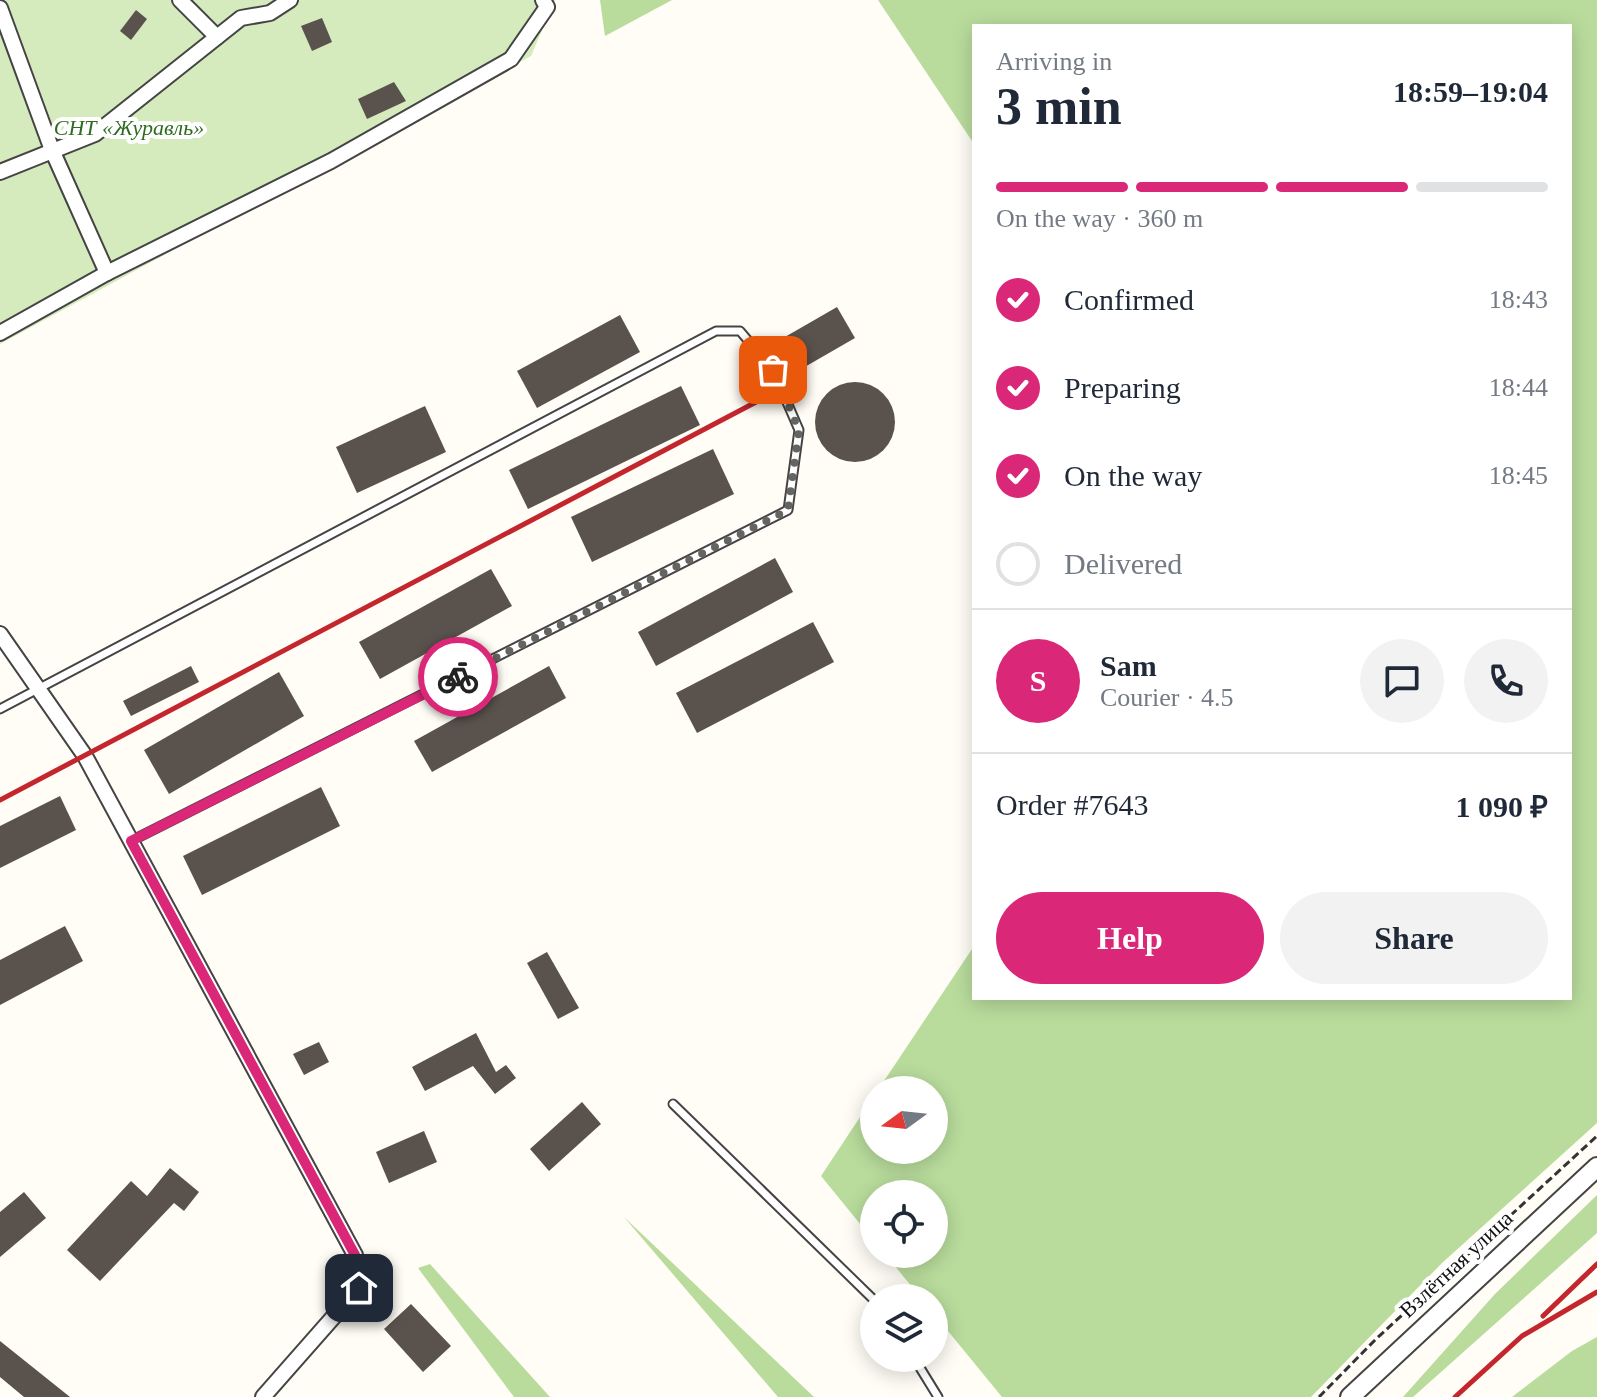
<!DOCTYPE html>
<html lang="en">
<head>
<meta charset="utf-8">
<style>
  body { margin:0; font-family:"Times New Roman",serif; background:#f2f2f3; color:#1f2937; height:100vh; display:flex; flex-direction:column; font-size:30px; white-space:nowrap }
  * { box-sizing:border-box; margin:0 }
  p { font-size:26px; color:#747a83 }
  .icon { flex:none; width:44px; height:44px; fill:none; stroke:currentColor; stroke-width:2; stroke-linecap:round; stroke-linejoin:round }
  .map { position:relative; flex:1; overflow:hidden }
  .sheet { position:absolute; left:972px; top:24px; width:600px; height:976px; display:flex; flex-direction:column; background:#fff; border-radius:0px; box-shadow:0 4px 20px #0003 }
  .sheet>* { flex:none }
  .needle { width:52px; rotate:255deg }
  .fabs { position:absolute; left:860px; top:1076px; display:grid; gap:16px }
  .fabs a { display:grid; place-items:center; width:88px; height:88px; border-radius:50%; background:#fff; box-shadow:0 4px 20px #0003; font-size:40px }
  .pin { position:absolute; display:grid; place-items:center; width:68px; height:68px; color:#fff; margin:-34px; border-radius:16px; box-shadow:0 4px 12px #0006 }
  .courier { position:absolute; display:grid; place-items:center; width:80px; height:80px; margin:-40px; border:6px solid #db2777; border-radius:50%; background:#fff; color:#222; box-shadow:0 2px 10px #0007 }
  .overview em { font-style:normal; font-weight:700 }
  .overview div { display:flex; flex-direction:column-reverse }
  .overview { display:flex; align-items:center; justify-content:space-between; height:136px; padding:0 24px }
  h1 { font-size:52px; font-weight:700; line-height:60px }
  .bar { display:grid; grid-template-columns:repeat(4,1fr); gap:12px 8px; align-content:center; height:96px; padding:0 24px }
  .bar i { height:10px; border-radius:6px; background:#e0e1e3 }
  .bar .on { background:#db2777 }
  .bar p { grid-column:span 4 }
  .line { display:flex; align-items:center; gap:20px; padding:0 24px; border-top:2px solid #e0e1e3 }
  .line div { flex:1 }
  .round { display:grid; place-items:center; flex:none; width:84px; height:84px; border-radius:42px; background:#f2f2f3 }
  ol { padding:0 24px; list-style:none }
  li { display:flex; align-items:center; gap:24px; height:88px }
  li p { margin-inline-start:auto }
  li .icon { padding:8px; border-radius:50%; background:#db2777; color:#fff; stroke-width:4 }
  li:last-child { color:#747a83 }
  li i { width:44px; height:44px; border:4px solid #e0e1e3; border-radius:50% }
  .button { display:flex; gap:16px; margin-top:auto; padding:16px 24px }
  .button a { flex:1; height:92px; border-radius:48px; background:#db2777; color:#fff; font-size:32px; font-weight:700; line-height:92px; text-align:center }
  .button a+a { background:#f2f2f3; color:#1f2937 }
  .map>svg:first-child { display:block }
</style>
</head>
<body>
<div class="map">
<svg width="1597" height="1397" viewBox="0 0 1597 1397">
  <rect width="100%" height="100%" fill="#fffdf5"/>
  <!-- green -->
  <path fill="#d5ebbd" d="M0,0H555L531,56L0,344Z"/>
  <!-- forest -->
  <g fill="#b9dc9c">
    <path d="M600,0H672L605,36Z"/>
    <path d="M878,0H1597V1123L1442,1263L1311,1397H1002L934,1314V1298H921L885,1254H934V1194H874V1241L821,1176L874,1096V1150H934V1090H878L974,946V998H1570V26H974V144Z"/>
    <path d="M1597,1195V1233L1413,1397H1403L1495,1294Z"/>
    <path d="M624,1217L814,1397H778Z"/>
    <path d="M430,1264L550,1397H514L418,1268Z"/>
    <path d="M1597,1337V1397H1512L1572,1351Z"/>
  </g>
  <!-- building -->
  <g fill="#5a524d">
    <path d="M136,10L147,19L131,40L120,31Z"/>
    <path d="M322,18L332,42L312,51L301,26Z"/>
    <path d="M394,82L406,101L367,119L358,99Z"/>
    <path d="M837,307L855,338L796,372L778,341Z"/>
    <path d="M620,315L640,352L537,408L517,371Z"/>
    <circle cx="855" cy="422" r="40"/>
    <path d="M681,386L700,425L528,509L509,470Z"/>
    <path d="M425,406L446,452L357,493L336,447Z"/>
    <path d="M713,449L734,494L592,562L571,517Z"/>
    <path d="M775,558L793,592L656,666L638,632Z"/>
    <path d="M491,569L512,606L380,679L359,642Z"/>
    <path d="M813,622L834,662L697,733L676,693Z"/>
    <path d="M191,666L199,682L131,716L123,701Z"/>
    <path d="M549,666L566,698L432,772L414,741Z"/>
    <path d="M279,672L304,716L169,794L144,750Z"/>
    <path d="M321,787L340,826L202,895L183,856Z"/>
    <path d="M60,796L76,830L0,868V826Z"/>
    <path d="M65,926L83,961L0,1005V960Z"/>
    <path d="M547,952L579,1008L558,1019L527,963Z"/>
    <path d="M476,1033L496,1072L506,1065L516,1078L495,1094L473,1066L425,1091L412,1067Z"/>
    <path d="M319,1042L329,1062L304,1075L293,1054Z"/>
    <path d="M582,1102L601,1124L549,1171L530,1149Z"/>
    <path d="M424,1131L437,1162L389,1183L376,1152Z"/>
    <path d="M170,1168L199,1192L184,1211L174,1203L100,1281L67,1250L131,1181L147,1196Z"/>
    <path d="M24,1192L46,1218L0,1257V1212Z"/>
    <path d="M411,1304L451,1346L423,1372L384,1329Z"/>
    <path d="M0,1341L70,1397H24L0,1377Z"/>
  </g>
  <g fill="none" stroke-linecap="round" stroke-linejoin="round">
    <defs>
      <g id="service">
        <path d="M0,709L716,331H740L773,370L799,430L788,510L131,841"/>
        <path d="M673,1104L874,1300"/>
        <path d="M914,1358L938,1397"/>
      </g>
      <g id="minor">
        <path d="M180,0L217,37"/>
        <path d="M0,8L52,150L107,273"/>
        <path d="M0,172L95,134L241,18L270,13L290,0"/>
        <path d="M0,333L107,273L331,161L511,59L547,7L543,0"/>
        <path d="M0,634L85,756L355,1255L359,1288L263,1397"/>
      </g>
      <path id="tertiary" d="M1350,1397L1597,1167"/>
    </defs>
    <!-- service casing -->
    <use href="#service" stroke="#444" stroke-width="11"/>
    <!-- minor casing -->
    <use href="#minor" stroke="#444" stroke-width="18"/>
    <!-- tertiary casing -->
    <use href="#tertiary" stroke="#444" stroke-width="22"/>
    <!-- path -->
    <path stroke="#333" stroke-width="3" stroke-dasharray="8 4" stroke-linecap="butt" d="M1319,1397L1376,1339L1597,1136"/>
    <!-- service -->
    <use href="#service" stroke="#fff" stroke-width="7"/>
    <!-- minor -->
    <use href="#minor" stroke="#fff" stroke-width="14"/>
    <!-- tertiary -->
    <use href="#tertiary" stroke="#fff" stroke-width="18"/>
    <!-- rail -->
    <g stroke="#c4262e" stroke-width="5">
      <path d="M0,800L758,401"/>
      <path d="M1543,1316L1597,1264"/>
      <path d="M1455,1397L1522,1336L1597,1292"/>
    </g>
  </g>
  <g fill="none" stroke-linecap="round" stroke-linejoin="round">
    <!-- done -->
    <path stroke="#646461" stroke-width="8" stroke-dasharray="0 14.4" d="M458,677L788,510L799,430L773,370"/>
    <!-- route -->
    <path stroke="#db2777" stroke-width="10" d="M359,1288L355,1255L131,841L458,677"/>
  </g>
  <g text-anchor="middle" dominant-baseline="central" stroke-width="8" stroke-linejoin="round" paint-order="stroke">
    <!-- park labels -->
    <g font-size="22" font-style="italic" fill="#2f6b1f" stroke="#fff">
      <text x="129" y="127">СНТ «Журавль»</text>
    </g>
    <!-- street labels -->
    <g font-size="22" fill="#111" stroke="#fff">
      <text transform="translate(1456 1264) rotate(-43)">Взлётная улица</text>
    </g>
  </g>
</svg>
<div class="fabs">
<a><svg class="needle" viewBox="-14 -14 28 28"><path d="M0-13l5 13h-10z" fill="#e53935"/><path d="M0 13l5-13h-10z" fill="#747a83"/></svg></a>
<a><svg class="icon" aria-label="locate" viewBox="0 0 24 24"><circle cx="12" cy="12" r="6"/><path d="M12 2v4M12 18v4M2 12h4M18 12h4"/></svg></a>
<a><svg class="icon" aria-label="layers" viewBox="0 0 24 24"><path d="M12 4l9 5-9 5-9-5zM3 14l9 5 9-5"/></svg></a>
</div>
<div class="pin" style="left:773px;top:370px;background:#ea580c"><svg class="icon" aria-label="bag" viewBox="0 0 24 24"><path d="M5 8h14l-1 12H6zM9 8a3 3 0 0 1 6 0"/></svg></div>
<div class="pin" style="left:359px;top:1288px;background:#1f2937"><svg class="icon" aria-label="home" viewBox="0 0 24 24"><path d="M3 11l9-7 9 7M6 9v11h12V9"/></svg></div>
<div class="courier" style="left:458px;top:677px"><svg class="icon" aria-label="bike" viewBox="0 0 24 24"><circle cx="6" cy="16" r="4"/><circle cx="18" cy="16" r="4"/><path d="M6 16l4-8h5l3 8M10 8l3 8H6M13 5h3"/></svg></div>
<section class="sheet">
<div class="overview"><div><h1>3 min</h1><p>Arriving in</p></div><em>18:59–19:04</em></div>
<div class="bar"><i class="on"></i><i class="on"></i><i class="on"></i><i></i><p>On the way · 360 m</p></div>
<ol>
<li><svg class="icon" aria-label="check" viewBox="0 0 24 24"><path d="M5 12l5 5 9-10"/></svg>Confirmed<p>18:43</p></li>
<li><svg class="icon" aria-label="check" viewBox="0 0 24 24"><path d="M5 12l5 5 9-10"/></svg>Preparing<p>18:44</p></li>
<li><svg class="icon" aria-label="check" viewBox="0 0 24 24"><path d="M5 12l5 5 9-10"/></svg>On the way<p>18:45</p></li>
<li><i></i>Delivered</li>
</ol>
<div class="line" style="height:144px"><b class="round" style="background:#db2777;color:#fff">S</b><div><b>Sam</b><p>Courier · 4.5</p></div><a class="round"><svg class="icon" aria-label="chat" viewBox="0 0 24 24"><path d="M4 5h16v11H9l-5 4z"/></svg></a><a class="round"><svg class="icon" aria-label="phone" viewBox="0 0 24 24"><path d="M5 4h4l2 5-3 2q2 4 5 5l2-3 5 2v4C11 20 4 13 5 4z"/></svg></a></div>
<div class="line" style="height:104px"><div>Order #7643</div><b>1 090 ₽</b></div>
<div class="button"><a>Help</a><a>Share</a></div>
</section>
</div>
</body>
</html>
